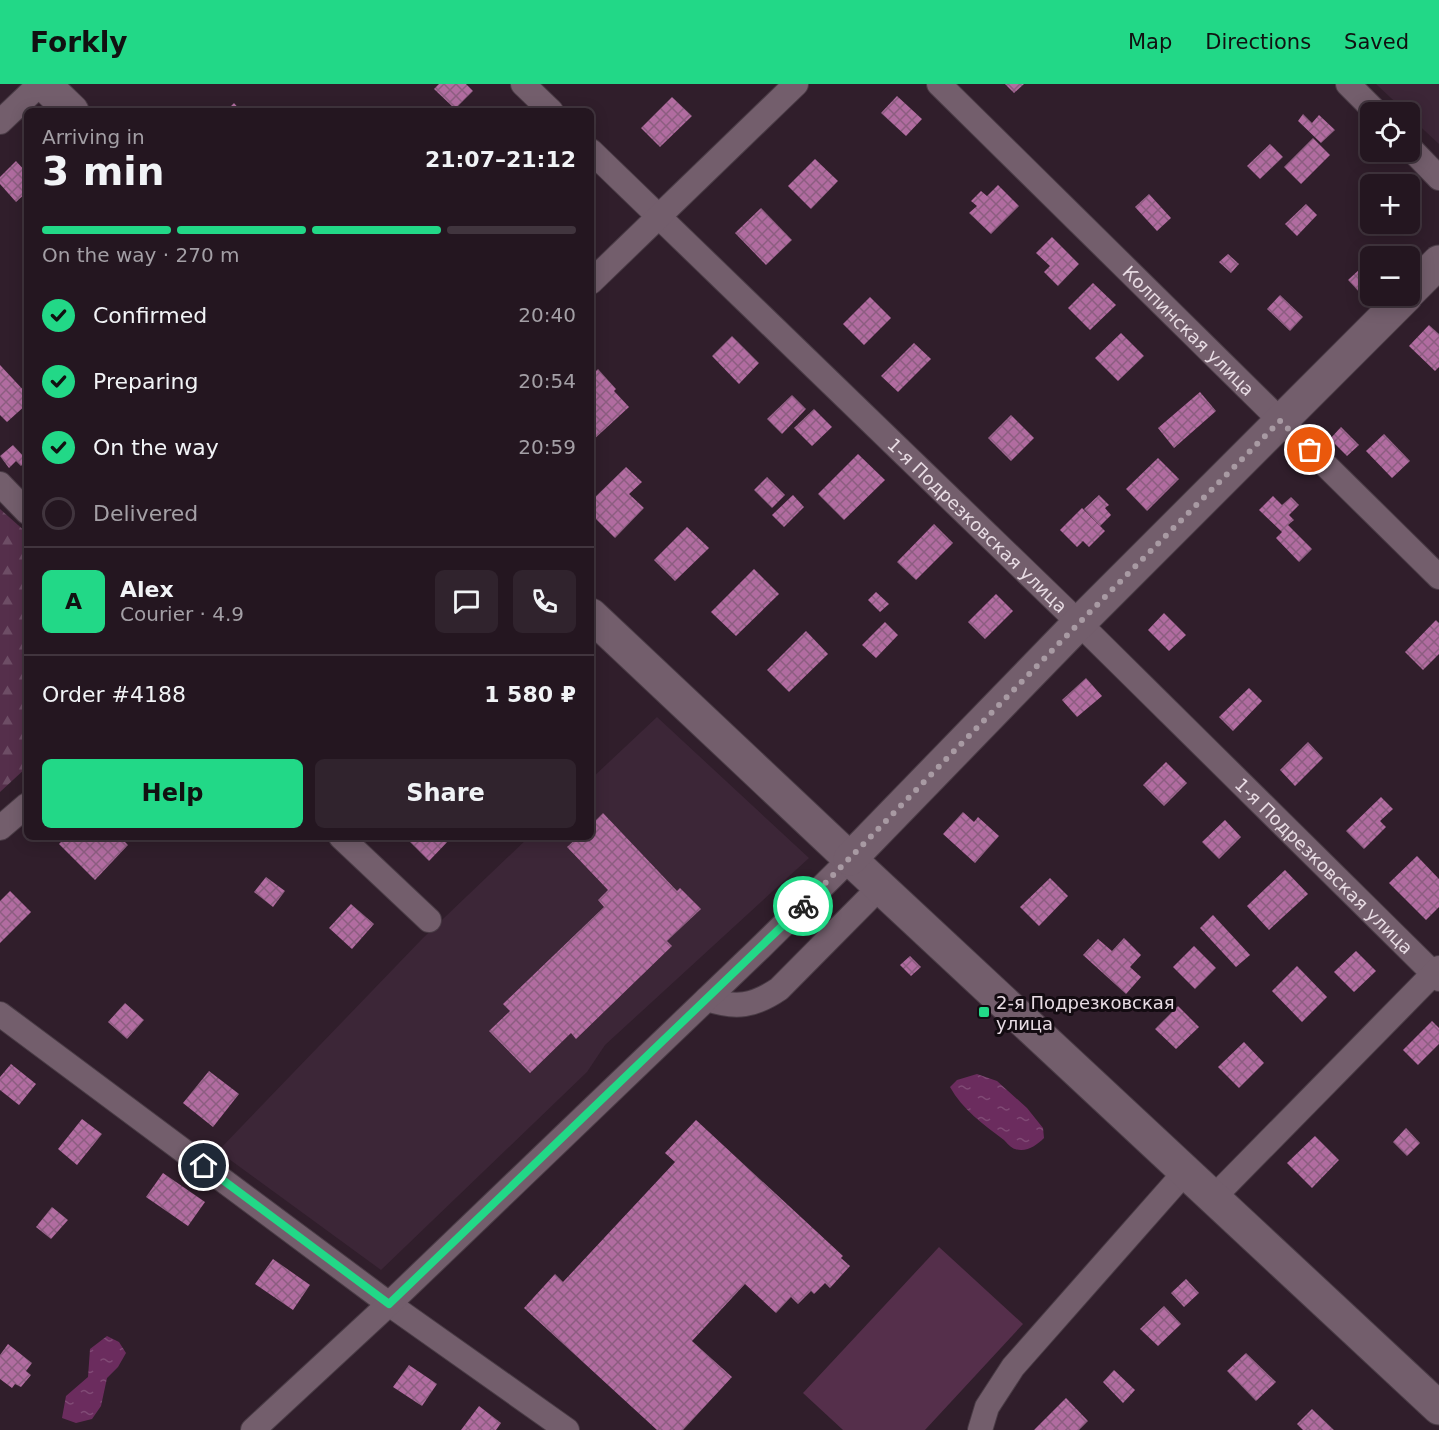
<!DOCTYPE html>
<html lang="en">
<head>
<meta charset="utf-8">
<style>
  body { margin:0; font-family:"DejaVu Sans",sans-serif; background:#30232d; color:#f1f3f6; height:100vh; display:flex; flex-direction:column; font-size:22px; white-space:nowrap }
  * { box-sizing:border-box; margin:0 }
  p { font-size:20px; color:#a39fa5 }
  .icon { flex:none; width:33px; height:33px; fill:none; stroke:currentColor; stroke-width:2; stroke-linecap:round; stroke-linejoin:round }
  .map { position:relative; flex:1; overflow:hidden }
  .details { position:absolute; left:24px; top:24px; width:570px; height:732px; display:flex; flex-direction:column; background:#241620; border-radius:9px; box-shadow:0 3px 15px #0003,0 0 0 2px #41353e }
  .details>* { flex:none }
  .tools { position:absolute; left:1360px; top:18px; display:grid; gap:12px }
  .tools a { display:grid; place-items:center; width:60px; height:60px; border-radius:9px; background:#241620; box-shadow:0 3px 15px #0003,0 0 0 2px #41353e; font-size:30px }
  .pin { position:absolute; display:grid; place-items:center; width:51px; height:51px; color:#fff; margin:-26px; border:3px solid #fff; border-radius:50%; box-shadow:0 2px 6px #0007 }
  .courier { position:absolute; display:grid; place-items:center; width:60px; height:60px; margin:-30px; border:4px solid #22d887; border-radius:50%; background:#fff; color:#222; box-shadow:0 2px 8px #0007 }
  .overview em { font-style:normal; font-weight:800 }
  .overview div { display:flex; flex-direction:column-reverse }
  .overview { display:flex; align-items:center; justify-content:space-between; height:102px; padding:0 18px }
  h1 { font-size:39px; font-weight:800; line-height:45px }
  .bar { display:grid; grid-template-columns:repeat(4,1fr); gap:9px 6px; align-content:center; height:72px; padding:0 18px }
  .bar i { height:8px; border-radius:4px; background:#41353e }
  .bar .on { background:#22d887 }
  .bar p { grid-column:span 4 }
  .line { display:flex; align-items:center; gap:15px; padding:0 18px; border-top:2px solid #41353e }
  .line div { flex:1 }
  .round { display:grid; place-items:center; flex:none; width:63px; height:63px; border-radius:9px; background:#30232d }
  ol { padding:0 18px; list-style:none }
  li { display:flex; align-items:center; gap:18px; height:66px }
  li p { margin-inline-start:auto }
  li .icon { padding:6px; border-radius:50%; background:#22d887; color:#111; stroke-width:4 }
  li:last-child { color:#a39fa5 }
  li i { width:33px; height:33px; border:3px solid #41353e; border-radius:50% }
  .cta { display:flex; gap:12px; margin-top:auto; padding:12px 18px }
  .cta a { flex:1; height:69px; border-radius:9px; background:#22d887; color:#111; font-size:24px; font-weight:800; line-height:69px; text-align:center }
  .cta a+a { background:#30232d; color:#f1f3f6 }
  header { display:flex; align-items:center; gap:36px; box-sizing:border-box; height:84px; padding:0 30px; background:#22d887; color:#111 }
  header strong { font-size:28px }
  nav { display:flex; gap:33px; margin-inline-start:auto; font-size:21px }
  .map>svg:first-child { display:block }
</style>
</head>
<body>
<header>
<strong>Forkly</strong>
<nav><a>Map</a><a>Directions</a><a>Saved</a></nav>
</header>
<div class="map">
<svg width="1439" height="1346" viewBox="0 0 1439 1346">
  <defs>
    <pattern id="forest-firs" width="22" height="20" patternUnits="userSpaceOnUse" patternTransform="scale(1.5)"><rect width="22" height="20" fill="#552f4b"/><path d="M5 1l3.5 6h-7zM16 11l3.5 6h-7z" fill="#6d4d65"/></pattern>
    <pattern id="water-ripples" width="26" height="14" patternUnits="userSpaceOnUse" patternTransform="scale(1.5)"><rect width="26" height="14" fill="#6b2c5e"/><path d="M2 4q2-2 4 0t4 0M15 11q2-2 4 0t4 0" fill="none" stroke="#804a75"/></pattern>
    <pattern id="building-cross-hatch" width="8" height="8" patternUnits="userSpaceOnUse" patternTransform="scale(1.5)"><rect width="8" height="8" fill="#b16ca0"/><path d="M0 0l8 8M0 8l8-8" fill="none" stroke="#8c5d80"/></pattern>
  </defs>
  <rect width="100%" height="100%" fill="#301e2b"/>
  <!-- built -->
  <g fill="#3c2637">
    <path d="M1376,0H1439V60L1410,33V28H1406Z"/>
    <path d="M657,633L809,774L605,961L587,988L381,1186L218,1067L423,854L529,753H591V695Z"/>
  </g>
  <!-- forest -->
  <path fill="url(#forest-firs)" d="M0,425L27,449V683L0,708Z"/>
  <!-- pitch -->
  <path fill="#552f4b" d="M939,1163L1023,1240L925,1346H843L803,1309Z"/>
  <!-- water -->
  <g fill="url(#water-ripples)">
    <path d="M977,990L997,997L1027,1024L1043,1044L1044,1054C1037,1061 1026,1069 1015,1065C1011,1064 1007,1059 1004,1056C984,1041 962,1025 950,1003L957,996Z"/>
    <path d="M107,1252L119,1258L126,1269L118,1283L107,1294L101,1322L92,1335L76,1339L62,1334L66,1312L88,1293L90,1265Z"/>
  </g>
  <!-- building -->
  <g fill="url(#building-cross-hatch)">
    <path d="M439,0H466L473,7L455,25L434,5Z"/>
    <path d="M1005,0H1024L1014,9Z"/>
    <path d="M897,12L922,35L906,52L881,29Z"/>
    <path d="M672,13L692,32L660,63L641,44Z"/>
    <path d="M234,19L241,27H226Z"/>
    <path d="M1303,30L1312,39L1319,31L1335,46L1321,59L1298,37Z"/>
    <path d="M1313,54L1330,71L1301,100L1284,83Z"/>
    <path d="M1270,60L1283,73L1260,95L1247,82Z"/>
    <path d="M815,75L838,97L811,125L788,102Z"/>
    <path d="M16,77L27,89V108L16,118L0,100V93Z"/>
    <path d="M998,101L1019,122L991,150L969,129L977,122L971,117L981,107L987,112Z"/>
    <path d="M1149,110L1171,134L1157,147L1135,123Z"/>
    <path d="M1306,120L1317,131L1297,152L1285,140Z"/>
    <path d="M761,124L792,156L766,181L735,149Z"/>
    <path d="M1052,153L1079,180L1058,202L1044,188L1050,182L1036,169Z"/>
    <path d="M1228,170L1239,180L1231,189L1219,178Z"/>
    <path d="M1361,184L1371,196V203L1362,211L1348,196Z"/>
    <path d="M1093,199L1116,221L1090,246L1068,224Z"/>
    <path d="M1280,211L1303,233L1290,247L1267,225Z"/>
    <path d="M870,213L891,234L864,261L843,240Z"/>
    <path d="M1429,241L1439,250V283L1435,287L1409,262Z"/>
    <path d="M1121,249L1144,272L1118,297L1095,274Z"/>
    <path d="M732,252L759,279L739,300L712,272Z"/>
    <path d="M914,259L931,275L898,308L881,292Z"/>
    <path d="M0,281L27,310V320L7,338L0,331Z"/>
    <path d="M598,285L616,305L614,307L629,323L592,357L591,292Z"/>
    <path d="M1200,308L1216,327L1174,364L1158,344Z"/>
    <path d="M792,311L806,325L782,350L767,335Z"/>
    <path d="M814,325L832,343L812,362L794,344Z"/>
    <path d="M1011,331L1034,354L1011,377L988,354Z"/>
    <path d="M1341,343L1359,361L1347,372L1330,355Z"/>
    <path d="M1384,350L1410,377L1392,394L1366,367Z"/>
    <path d="M13,361L27,376L21,382L16,377L9,384L0,372Z"/>
    <path d="M858,370L885,396L844,436L818,410Z"/>
    <path d="M1158,374L1179,395L1147,427L1126,405Z"/>
    <path d="M626,383L642,398L629,410L644,424L615,454L591,430V417Z"/>
    <path d="M767,393L785,411L772,424L754,406Z"/>
    <path d="M793,411L804,423L784,443L772,431Z"/>
    <path d="M1099,411L1109,421L1105,424L1111,431L1100,442L1084,425Z"/>
    <path d="M1273,412L1282,421L1291,413L1299,421L1289,431L1294,436L1288,441L1312,465L1299,478L1276,454L1282,448L1259,426Z"/>
    <path d="M1082,424L1105,447L1089,463L1083,457L1077,463L1060,446Z"/>
    <path d="M934,440L953,459L916,496L897,478Z"/>
    <path d="M687,443L709,464L675,497L654,476Z"/>
    <path d="M754,485L779,510L736,552L711,528Z"/>
    <path d="M876,508L889,520L880,528L868,516Z"/>
    <path d="M996,510L1013,527L985,555L968,538Z"/>
    <path d="M1164,529L1186,551L1169,567L1148,546Z"/>
    <path d="M1436,536L1439,539V570L1423,586L1405,568Z"/>
    <path d="M885,538L898,551L876,574L862,561Z"/>
    <path d="M806,547L828,570L789,608L767,586Z"/>
    <path d="M1086,594L1102,612L1077,633L1062,616Z"/>
    <path d="M1249,604L1262,617L1233,647L1219,633Z"/>
    <path d="M1308,658L1323,674L1295,702L1280,686Z"/>
    <path d="M1166,678L1187,699L1164,722L1143,701Z"/>
    <path d="M1381,713L1393,725L1380,737L1386,743L1364,765L1346,747Z"/>
    <path d="M963,728L974,738L978,733L999,752L975,779L943,750Z"/>
    <path d="M603,729L677,807L680,804L701,825L667,857L672,862L576,955L571,949L530,989L489,947L510,927L503,920L604,823L598,816L608,806L567,763L578,753H591V741Z"/>
    <path d="M1225,736L1241,753L1219,775L1202,758Z"/>
    <path d="M66,753H120L128,761L95,796L59,760Z"/>
    <path d="M405,753H452L429,777Z"/>
    <path d="M1417,772L1439,795V823L1426,836L1389,799Z"/>
    <path d="M1285,786L1308,810L1269,846L1247,822Z"/>
    <path d="M266,793L285,807L273,823L254,808Z"/>
    <path d="M1050,794L1068,812L1039,842L1020,823Z"/>
    <path d="M10,807L31,828L0,859V817Z"/>
    <path d="M351,820L374,840L352,865L329,844Z"/>
    <path d="M1213,831L1250,871L1236,883L1200,844Z"/>
    <path d="M1124,854L1141,871L1130,883L1141,893L1126,910L1083,871L1098,855L1112,867Z"/>
    <path d="M1194,862L1216,884L1195,905L1173,883Z"/>
    <path d="M1356,867L1376,887L1354,908L1334,888Z"/>
    <path d="M910,872L921,883L911,892L900,881Z"/>
    <path d="M1297,882L1327,913L1302,938L1272,907Z"/>
    <path d="M125,919L144,936L127,955L108,938Z"/>
    <path d="M1178,922L1199,943L1176,965L1155,945Z"/>
    <path d="M1432,937L1439,944V960L1418,981L1403,966Z"/>
    <path d="M1244,958L1264,979L1239,1004L1218,983Z"/>
    <path d="M11,980L36,1000L19,1021L0,1006V993Z"/>
    <path d="M209,987L239,1010L213,1043L183,1019Z"/>
    <path d="M82,1035L102,1050L77,1081L58,1065Z"/>
    <path d="M696,1036L843,1172L841,1174L850,1182L830,1204L825,1199L814,1210L811,1207L798,1220L791,1213L776,1229L745,1200L692,1257L732,1293L683,1346H657L524,1224L555,1190L563,1198L675,1078L665,1069Z"/>
    <path d="M1406,1044L1420,1059L1407,1072L1393,1058Z"/>
    <path d="M1315,1052L1339,1076L1312,1104L1287,1079Z"/>
    <path d="M163,1089L205,1118L188,1142L146,1113Z"/>
    <path d="M52,1123L68,1136L51,1155L36,1143Z"/>
    <path d="M273,1175L310,1201L293,1226L255,1200Z"/>
    <path d="M1186,1195L1199,1209L1184,1223L1171,1209Z"/>
    <path d="M1164,1222L1181,1240L1158,1262L1140,1245Z"/>
    <path d="M8,1260L32,1279L26,1287L31,1291L21,1303L15,1300L12,1304L0,1295V1271Z"/>
    <path d="M1246,1269L1276,1298L1256,1317L1227,1287Z"/>
    <path d="M409,1281L437,1300L422,1322L393,1303Z"/>
    <path d="M1114,1286L1135,1306L1123,1319L1103,1298Z"/>
    <path d="M1066,1314L1088,1337L1079,1346H1034Z"/>
    <path d="M479,1322L501,1339L496,1346H461Z"/>
    <path d="M1312,1325L1334,1346H1303L1297,1340Z"/>
  </g>
  <g fill="none" stroke-linecap="round" stroke-linejoin="round">
    <defs>
      <g id="street">
        <path d="M523,0L551,27"/>
        <path id="s1" d="M939,0L1439,493"/>
        <path d="M1348,0L1376,28"/>
        <path d="M0,38L40,0"/>
        <path d="M1410,64L1439,94"/>
        <path id="s2" d="M591,67L1079,539L1439,895"/>
        <path d="M591,198L796,0"/>
        <path d="M0,400L27,428"/>
        <path d="M0,744L27,721"/>
        <path d="M341,753L429,836"/>
        <path d="M707,915C736,925 754,922 779,905L880,803"/>
        <path d="M0,930L389,1220L567,1346"/>
        <path d="M1214,1113L1439,884"/>
        <path d="M253,1346L389,1220L761,863L850,775"/>
        <path d="M980,1346L987,1323L1013,1283L1186,1087"/>
      </g>
      <g id="secondary">
        <path d="M44,0L72,27"/>
        <path d="M1410,207L1439,178"/>
        <path d="M591,531L850,775L1439,1324"/>
        <path d="M850,775L1079,539L1406,212"/>
      </g>
    </defs>
    <!-- street casing -->
    <use href="#street" stroke="#493b45" stroke-width="26"/>
    <!-- secondary casing -->
    <use href="#secondary" stroke="#493b45" stroke-width="35"/>
    <!-- street -->
    <use href="#street" stroke="#735e6c" stroke-width="24"/>
    <!-- secondary -->
    <use href="#secondary" stroke="#735e6c" stroke-width="33"/>
  </g>
  <g fill="none" stroke-linecap="round" stroke-linejoin="round">
    <!-- done -->
    <path stroke="#a89aa3" stroke-width="6" stroke-dasharray="0 10.8" d="M803,822L1079,539L1280,337L1310,366"/>
    <!-- route -->
    <path stroke="#22d887" stroke-width="8" d="M204,1082L389,1220L803,822"/>
  </g>
  <!-- markers -->
  <rect fill="#22d887" stroke="#130b11" stroke-width="2" x="978" y="922" width="12" height="12" rx="3"/>
  <g text-anchor="middle" dominant-baseline="central" stroke-width="6" stroke-linejoin="round" paint-order="stroke">
    <!-- street labels -->
    <g font-size="18" fill="#e8dce4" stroke="#130b11">
      <text stroke="none"><textPath href="#s1" startOffset="351">Колпинская улица</textPath></text>
      <text stroke="none"><textPath href="#s2" startOffset="538">1-я Подрезковская улица</textPath></text>
      <text stroke="none"><textPath href="#s2" startOffset="1024">1-я Подрезковская улица</textPath></text>
    </g>
    <!-- poi labels -->
    <g font-size="18" fill="#e8dce4" stroke="#130b11" text-anchor="start">
      <text x="996" y="918">2-я Подрезковская<tspan x="996" dy="21">улица</tspan></text>
    </g>
  </g>
</svg>
<div class="tools">
<a><svg class="icon" aria-label="locate" viewBox="0 0 24 24"><circle cx="12" cy="12" r="6"/><path d="M12 2v4M12 18v4M2 12h4M18 12h4"/></svg></a>
<a>+</a>
<a>−</a>
</div>
<div class="pin" style="left:1310px;top:366px;background:#ea580c"><svg class="icon" aria-label="bag" viewBox="0 0 24 24"><path d="M5 8h14l-1 12H6zM9 8a3 3 0 0 1 6 0"/></svg></div>
<div class="pin" style="left:204px;top:1082px;background:#1f2937"><svg class="icon" aria-label="home" viewBox="0 0 24 24"><path d="M3 11l9-7 9 7M6 9v11h12V9"/></svg></div>
<div class="courier" style="left:803px;top:822px"><svg class="icon" aria-label="bike" viewBox="0 0 24 24"><circle cx="6" cy="16" r="4"/><circle cx="18" cy="16" r="4"/><path d="M6 16l4-8h5l3 8M10 8l3 8H6M13 5h3"/></svg></div>
<section class="details">
<div class="overview"><div><h1>3 min</h1><p>Arriving in</p></div><em>21:07–21:12</em></div>
<div class="bar"><i class="on"></i><i class="on"></i><i class="on"></i><i></i><p>On the way · 270 m</p></div>
<ol>
<li><svg class="icon" aria-label="check" viewBox="0 0 24 24"><path d="M5 12l5 5 9-10"/></svg>Confirmed<p>20:40</p></li>
<li><svg class="icon" aria-label="check" viewBox="0 0 24 24"><path d="M5 12l5 5 9-10"/></svg>Preparing<p>20:54</p></li>
<li><svg class="icon" aria-label="check" viewBox="0 0 24 24"><path d="M5 12l5 5 9-10"/></svg>On the way<p>20:59</p></li>
<li><i></i>Delivered</li>
</ol>
<div class="line" style="height:108px"><b class="round" style="background:#22d887;color:#111">A</b><div><b>Alex</b><p>Courier · 4.9</p></div><a class="round"><svg class="icon" aria-label="chat" viewBox="0 0 24 24"><path d="M4 5h16v11H9l-5 4z"/></svg></a><a class="round"><svg class="icon" aria-label="phone" viewBox="0 0 24 24"><path d="M5 4h4l2 5-3 2q2 4 5 5l2-3 5 2v4C11 20 4 13 5 4z"/></svg></a></div>
<div class="line" style="height:78px"><div>Order #4188</div><b>1 580 ₽</b></div>
<div class="cta"><a>Help</a><a>Share</a></div>
</section>
</div>
</body>
</html>
